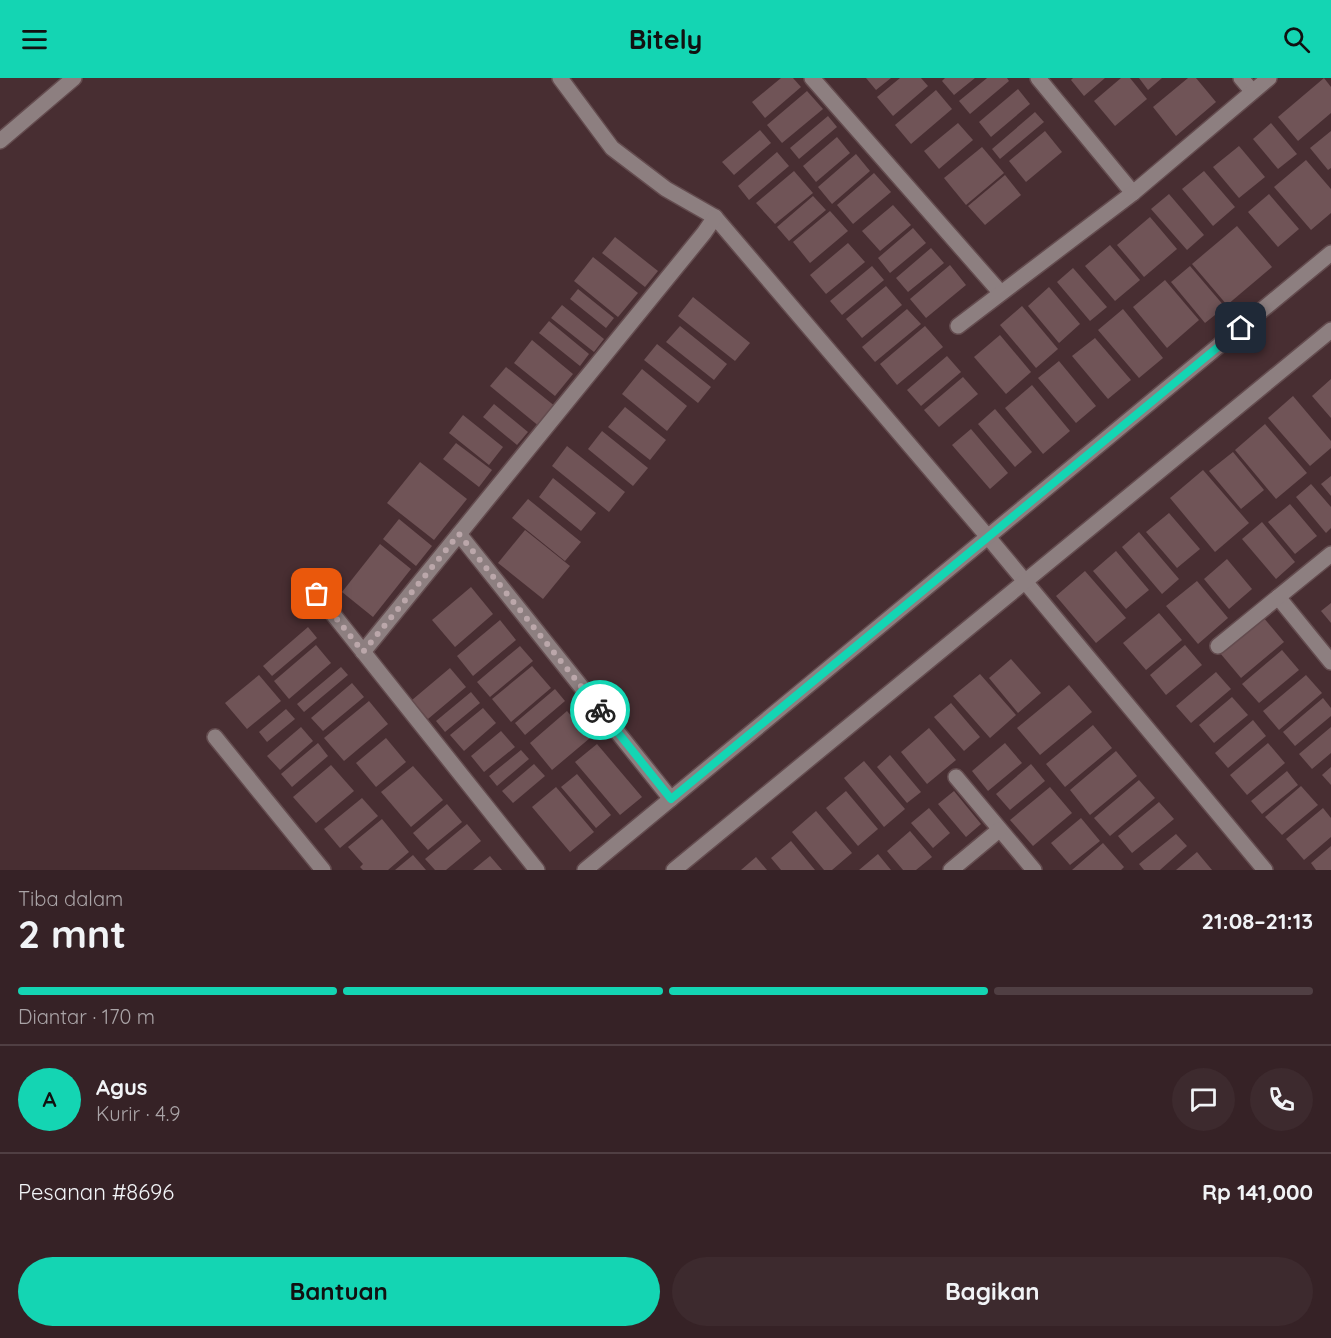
<!DOCTYPE html>
<html lang="id">
<head>
<meta charset="utf-8">
<style>
  body { margin:0; font-family:Quicksand,sans-serif; background:#3d2a2e; color:#f1f3f6; height:100vh; display:flex; flex-direction:column; font-size:22px; white-space:nowrap }
  * { box-sizing:border-box; margin:0 }
  p { font-size:20px; color:#aaa4a7 }
  .icon { flex:none; width:33px; height:33px; fill:none; stroke:currentColor; stroke-width:2; stroke-linecap:round; stroke-linejoin:round }
  .map { position:relative; height:792px; overflow:hidden }
  .details { display:flex; flex-direction:column; background:#362226; flex:1 }
  .details>* { flex:none }
  .pin { position:absolute; display:grid; place-items:center; width:51px; height:51px; color:#fff; margin:-26px; border-radius:12px; box-shadow:0 3px 9px #0006 }
  .courier { position:absolute; display:grid; place-items:center; width:60px; height:60px; margin:-30px; border:4px solid #14d5b3; border-radius:50%; background:#fff; color:#222; box-shadow:0 2px 8px #0007 }
  .head em { font-style:normal; font-weight:700 }
  .head div { display:flex; flex-direction:column-reverse }
  .head { display:flex; align-items:center; justify-content:space-between; height:102px; padding:0 18px }
  h1 { font-size:39px; font-weight:700; line-height:45px }
  .bar { display:grid; grid-template-columns:repeat(4,1fr); gap:9px 6px; align-content:center; height:72px; padding:0 18px }
  .bar i { height:8px; border-radius:4px; background:#503f43 }
  .bar .current { background:#14d5b3 }
  .bar p { grid-column:span 4 }
  .line { display:flex; align-items:center; gap:15px; padding:0 18px; border-top:2px solid #503f43 }
  .line div { flex:1 }
  .round { display:grid; place-items:center; flex:none; width:63px; height:63px; border-radius:32px; background:#3d2a2e }
  .button { display:flex; gap:12px; margin-top:auto; padding:12px 18px }
  .button a { flex:1; height:69px; border-radius:36px; background:#14d5b3; color:#111; font-size:24px; font-weight:700; line-height:69px; text-align:center }
  .button a+a { background:#3d2a2e; color:#f1f3f6 }
  header { display:flex; justify-content:space-between; align-items:center; height:78px; padding:0 18px; background:#14d5b3; color:#111; font-size:27px; font-weight:700 }
  .map>svg:first-child { display:block }
</style>
</head>
<body>
<header><svg class="icon" aria-label="menu" viewBox="0 0 24 24"><path d="M4 6h16M4 12h16M4 18h16"/></svg>Bitely<svg class="icon" aria-label="search" viewBox="0 0 24 24"><circle cx="10" cy="10" r="6"/><path d="M15 15l6 6"/></svg></header>
<div class="map">
<svg width="1331" height="792" viewBox="0 0 1331 792">
  <rect width="100%" height="100%" fill="#482e32"/>
  <!-- building -->
  <g fill="#705457">
    <path d="M781,0H793L801,9L765,40L752,24Z"/>
    <path d="M866,0H891L876,12Z"/>
    <path d="M900,0H921L928,8L893,38L877,19Z"/>
    <path d="M945,0H975L954,17L942,3Z"/>
    <path d="M987,0H1007L1009,3L970,36L959,23Z"/>
    <path d="M1073,0H1105L1084,18L1071,2Z"/>
    <path d="M1121,0H1130L1147,21L1115,48L1094,23Z"/>
    <path d="M1139,0H1162L1148,12Z"/>
    <path d="M1188,0H1196L1216,24L1176,58L1153,29Z"/>
    <path d="M1324,0L1331,9V35L1298,63L1278,39Z"/>
    <path d="M1018,11L1030,26L991,59L979,44Z"/>
    <path d="M936,12L952,31L911,66L895,47Z"/>
    <path d="M807,13L823,31L782,65L767,47Z"/>
    <path d="M1035,34L1044,44L1000,81L992,71Z"/>
    <path d="M828,38L837,49L799,81L790,70Z"/>
    <path d="M958,45L973,62L939,91L924,73Z"/>
    <path d="M1271,45L1297,76L1278,91L1253,61Z"/>
    <path d="M760,52L771,65L734,97L722,84Z"/>
    <path d="M1045,53L1062,74L1026,104L1009,83Z"/>
    <path d="M1331,53V90L1328,92L1310,70Z"/>
    <path d="M837,59L850,75L816,104L803,88Z"/>
    <path d="M1239,68L1265,99L1239,120L1213,89Z"/>
    <path d="M982,69L1004,95L966,127L944,100Z"/>
    <path d="M777,74L789,88L749,122L738,108Z"/>
    <path d="M856,76L870,93L832,126L818,109Z"/>
    <path d="M1306,82L1331,111V135L1311,152L1274,109Z"/>
    <path d="M794,93L813,115L775,146L756,125Z"/>
    <path d="M1204,93L1235,129L1213,148L1182,111Z"/>
    <path d="M874,95L891,114L853,146L837,127Z"/>
    <path d="M1005,97L1021,117L985,147L968,128Z"/>
    <path d="M1169,116L1204,157L1187,172L1151,131Z"/>
    <path d="M1269,116L1299,151L1278,169L1248,134Z"/>
    <path d="M813,118L826,132L789,163L777,149Z"/>
    <path d="M893,127L911,147L880,173L862,153Z"/>
    <path d="M830,133L848,153L810,185L793,164Z"/>
    <path d="M1150,139L1177,171L1144,199L1117,167Z"/>
    <path d="M1237,148L1272,189L1227,227L1192,186Z"/>
    <path d="M913,150L926,165L890,195L878,180Z"/>
    <path d="M615,159L658,193L645,209L602,175Z"/>
    <path d="M848,165L865,184L826,216L810,197Z"/>
    <path d="M1110,167L1140,202L1115,223L1085,188Z"/>
    <path d="M931,170L944,185L908,214L896,200Z"/>
    <path d="M593,179L638,215L618,239L574,203Z"/>
    <path d="M950,187L966,207L926,240L910,221Z"/>
    <path d="M872,188L884,202L842,237L830,223Z"/>
    <path d="M1190,188L1225,229L1205,245L1171,204Z"/>
    <path d="M1073,190L1107,229L1090,243L1057,204Z"/>
    <path d="M1165,202L1199,242L1167,270L1133,229Z"/>
    <path d="M886,208L902,227L862,260L846,241Z"/>
    <path d="M1049,209L1080,246L1059,265L1028,228Z"/>
    <path d="M578,211L614,240L606,250L570,221Z"/>
    <path d="M693,219L750,265L735,283L678,238Z"/>
    <path d="M562,227L604,261L594,274L551,240Z"/>
    <path d="M1022,228L1058,271L1036,290L1000,247Z"/>
    <path d="M907,231L921,246L875,284L862,269Z"/>
    <path d="M1123,231L1163,280L1139,300L1098,252Z"/>
    <path d="M549,243L589,276L580,288L539,255Z"/>
    <path d="M680,248L727,286L714,302L666,264Z"/>
    <path d="M925,248L943,269L897,307L880,286Z"/>
    <path d="M1000,257L1031,294L1006,316L974,279Z"/>
    <path d="M1095,260L1131,302L1108,321L1072,278Z"/>
    <path d="M532,262L573,296L555,318L514,285Z"/>
    <path d="M657,266L711,309L698,325L644,282Z"/>
    <path d="M947,278L961,294L921,328L907,312Z"/>
    <path d="M1059,283L1096,328L1076,345L1038,300Z"/>
    <path d="M506,289L556,329L540,349L490,308Z"/>
    <path d="M642,291L687,328L667,353L622,316Z"/>
    <path d="M963,299L978,316L939,349L924,332Z"/>
    <path d="M1331,301V340L1312,318Z"/>
    <path d="M1032,307L1070,353L1043,376L1005,330Z"/>
    <path d="M1293,318L1331,363V370L1310,388L1268,340Z"/>
    <path d="M494,326L528,354L517,367L483,339Z"/>
    <path d="M625,329L666,362L650,382L608,349Z"/>
    <path d="M995,331L1032,374L1015,389L978,346Z"/>
    <path d="M463,337L503,369L489,387L449,355Z"/>
    <path d="M1265,346L1307,395L1276,421L1235,372Z"/>
    <path d="M971,351L1008,395L990,411L952,367Z"/>
    <path d="M602,353L648,390L633,408L588,371Z"/>
    <path d="M456,365L492,392L479,409L443,381Z"/>
    <path d="M567,368L625,414L609,434L552,388Z"/>
    <path d="M1233,374L1264,412L1241,431L1209,393Z"/>
    <path d="M420,384L467,421L434,462L387,425Z"/>
    <path d="M1203,392L1249,445L1215,474L1170,420Z"/>
    <path d="M1331,398V418L1321,406Z"/>
    <path d="M553,400L596,435L581,453L539,419Z"/>
    <path d="M1311,406L1331,429V450L1326,455L1296,419Z"/>
    <path d="M528,421L581,464L565,483L512,440Z"/>
    <path d="M1290,426L1317,458L1295,476L1268,444Z"/>
    <path d="M1169,435L1200,471L1177,490L1146,454Z"/>
    <path d="M399,441L432,468L416,488L383,461Z"/>
    <path d="M1262,444L1295,484L1276,501L1242,461Z"/>
    <path d="M525,452L570,488L543,521L498,485Z"/>
    <path d="M1139,454L1179,501L1162,516L1122,469Z"/>
    <path d="M380,466L411,491L373,539L342,514Z"/>
    <path d="M1116,473L1149,512L1126,531L1093,493Z"/>
    <path d="M1227,481L1252,511L1229,531L1204,501Z"/>
    <path d="M1085,493L1126,540L1096,565L1056,518Z"/>
    <path d="M1197,503L1228,540L1198,566L1166,528Z"/>
    <path d="M471,509L493,536L455,569L432,542Z"/>
    <path d="M1331,525V545L1321,533Z"/>
    <path d="M1159,535L1182,562L1146,592L1123,565Z"/>
    <path d="M1263,539L1284,564L1241,600L1220,575Z"/>
    <path d="M500,542L516,562L473,598L457,578Z"/>
    <path d="M308,549L317,560L272,598L263,588Z"/>
    <path d="M316,567L331,585L289,621L274,603Z"/>
    <path d="M1185,567L1202,587L1166,617L1150,597Z"/>
    <path d="M520,568L533,583L490,619L477,604Z"/>
    <path d="M1282,572L1299,592L1259,625L1242,606Z"/>
    <path d="M1011,581L1041,615L1018,635L989,600Z"/>
    <path d="M532,588L551,610L511,644L492,621Z"/>
    <path d="M341,589L348,597L304,634L297,626Z"/>
    <path d="M450,590L466,609L428,641L412,622Z"/>
    <path d="M1216,594L1231,611L1191,645L1176,628Z"/>
    <path d="M980,596L1016,637L990,660L953,618Z"/>
    <path d="M259,597L281,623L247,651L225,625Z"/>
    <path d="M1306,597L1322,615L1279,652L1263,633Z"/>
    <path d="M352,605L364,619L323,653L311,640Z"/>
    <path d="M1069,607L1092,634L1040,677L1017,650Z"/>
    <path d="M555,611L565,623L525,657L515,645Z"/>
    <path d="M471,614L480,625L445,654L436,643Z"/>
    <path d="M1232,619L1248,637L1214,665L1199,647Z"/>
    <path d="M1323,620L1331,630V638L1295,668L1283,654Z"/>
    <path d="M369,623L388,646L344,683L324,660Z"/>
    <path d="M951,625L980,659L964,673L934,639Z"/>
    <path d="M483,630L496,645L464,673L450,657Z"/>
    <path d="M286,631L295,641L267,664L259,654Z"/>
    <path d="M567,633L590,660L552,692L530,665Z"/>
    <path d="M1253,642L1266,658L1228,690L1215,675Z"/>
    <path d="M1093,647L1112,670L1065,709L1046,686Z"/>
    <path d="M301,649L313,663L280,692L267,678Z"/>
    <path d="M1331,649V675L1312,691L1299,676Z"/>
    <path d="M929,650L956,682L927,706L901,674Z"/>
    <path d="M501,653L515,669L484,694L471,678Z"/>
    <path d="M386,660L406,684L376,709L356,685Z"/>
    <path d="M318,665L328,678L292,709L281,696Z"/>
    <path d="M1005,665L1022,685L988,713L972,693Z"/>
    <path d="M1268,665L1285,685L1247,717L1230,697Z"/>
    <path d="M597,666L642,719L620,737L575,684Z"/>
    <path d="M521,672L529,681L497,708L489,698Z"/>
    <path d="M1116,673L1137,698L1090,737L1070,712Z"/>
    <path d="M890,677L921,714L907,725L877,689Z"/>
    <path d="M864,683L905,731L884,749L844,700Z"/>
    <path d="M534,686L545,698L513,725L502,713Z"/>
    <path d="M1031,686L1045,703L1010,732L996,716Z"/>
    <path d="M331,687L354,713L316,745L293,719Z"/>
    <path d="M413,688L443,722L411,749L381,714Z"/>
    <path d="M1331,689V707L1322,697Z"/>
    <path d="M1287,693L1298,707L1262,736L1251,723Z"/>
    <path d="M577,696L611,737L596,750L561,709Z"/>
    <path d="M1139,702L1155,720L1110,758L1094,740Z"/>
    <path d="M1301,708L1318,727L1282,757L1265,739Z"/>
    <path d="M556,709L594,754L570,774L532,729Z"/>
    <path d="M1050,709L1072,735L1033,768L1010,742Z"/>
    <path d="M846,713L878,751L858,768L826,730Z"/>
    <path d="M954,713L981,746L966,759L938,726Z"/>
    <path d="M362,720L378,738L340,770L324,751Z"/>
    <path d="M1159,724L1174,741L1132,775L1118,758Z"/>
    <path d="M447,726L462,744L428,772L413,755Z"/>
    <path d="M929,730L950,755L933,770L911,745Z"/>
    <path d="M1323,730L1331,740V759L1304,782L1286,761Z"/>
    <path d="M816,733L852,775L832,792H824L792,754Z"/>
    <path d="M1081,740L1100,763L1070,787L1051,765Z"/>
    <path d="M382,741L409,774L388,792H363L360,789L363,786L348,769Z"/>
    <path d="M467,746L481,763L446,792H435L425,781Z"/>
    <path d="M910,753L932,779L916,792H903L887,773Z"/>
    <path d="M1176,756L1187,768L1160,792H1144L1139,786Z"/>
    <path d="M791,763L815,792H781L771,780Z"/>
    <path d="M1103,765L1124,789L1121,792H1072Z"/>
    <path d="M1331,768V792H1316L1311,785Z"/>
    <path d="M1197,774L1212,792H1176Z"/>
    <path d="M878,776L891,792H859Z"/>
    <path d="M413,777L426,792H395Z"/>
    <path d="M490,778L502,792H473Z"/>
    <path d="M756,779L767,792H741Z"/>
  </g>
  <g fill="none" stroke-linecap="round" stroke-linejoin="round">
    <defs>
      <g id="minor">
        <path d="M560,0L612,70L666,111L715,139L988,459L1265,792"/>
        <path d="M812,0L1000,214"/>
        <path d="M1038,0L1133,115"/>
        <path d="M1241,0L1252,13"/>
        <path d="M0,63L74,0"/>
        <path d="M958,248L1133,115L1269,0"/>
        <path d="M459,456L671,721"/>
        <path d="M317,516L537,792"/>
        <path d="M1278,519L1331,584"/>
        <path d="M1218,568L1331,476"/>
        <path d="M363,574L704,155L715,139"/>
        <path d="M215,659L323,792"/>
        <path d="M956,699L1034,792"/>
        <path d="M585,792L1331,175"/>
        <path d="M674,792L1331,252"/>
        <path d="M951,792L999,752"/>
      </g>
    </defs>
    <!-- minor casing -->
    <use href="#minor" stroke="#644c4f" stroke-width="18"/>
    <!-- minor -->
    <use href="#minor" stroke="#8d7f80" stroke-width="15"/>
  </g>
  <g fill="none" stroke-linecap="round" stroke-linejoin="round">
    <!-- done -->
    <path stroke="#bba7aa" stroke-width="6" stroke-dasharray="0 10.8" d="M317,516L363,574L459,456L600,632"/>
    <!-- route -->
    <path stroke="#14d5b3" stroke-width="8" d="M600,632L671,721L1241,250"/>
  </g>
</svg>
<div class="pin" style="left:317px;top:516px;background:#ea580c"><svg class="icon" aria-label="bag" viewBox="0 0 24 24"><path d="M5 8h14l-1 12H6zM9 8a3 3 0 0 1 6 0"/></svg></div>
<div class="pin" style="left:1241px;top:250px;background:#1f2937"><svg class="icon" aria-label="home" viewBox="0 0 24 24"><path d="M3 11l9-7 9 7M6 9v11h12V9"/></svg></div>
<div class="courier" style="left:600px;top:632px"><svg class="icon" aria-label="bike" viewBox="0 0 24 24"><circle cx="6" cy="16" r="4"/><circle cx="18" cy="16" r="4"/><path d="M6 16l4-8h5l3 8M10 8l3 8H6M13 5h3"/></svg></div>
</div>
<section class="details">
<div class="head"><div><h1>2 mnt</h1><p>Tiba dalam</p></div><em>21:08–21:13</em></div>
<div class="bar"><i class="current"></i><i class="current"></i><i class="current"></i><i></i><p>Diantar · 170 m</p></div>
<div class="line" style="height:108px"><b class="round" style="background:#14d5b3;color:#111">A</b><div><b>Agus</b><p>Kurir · 4.9</p></div><a class="round"><svg class="icon" aria-label="chat" viewBox="0 0 24 24"><path d="M4 5h16v11H9l-5 4z"/></svg></a><a class="round"><svg class="icon" aria-label="phone" viewBox="0 0 24 24"><path d="M5 4h4l2 5-3 2q2 4 5 5l2-3 5 2v4C11 20 4 13 5 4z"/></svg></a></div>
<div class="line" style="height:78px"><div>Pesanan #8696</div><b>Rp 141,000</b></div>
<div class="button"><a>Bantuan</a><a>Bagikan</a></div>
</section>
</body>
</html>
